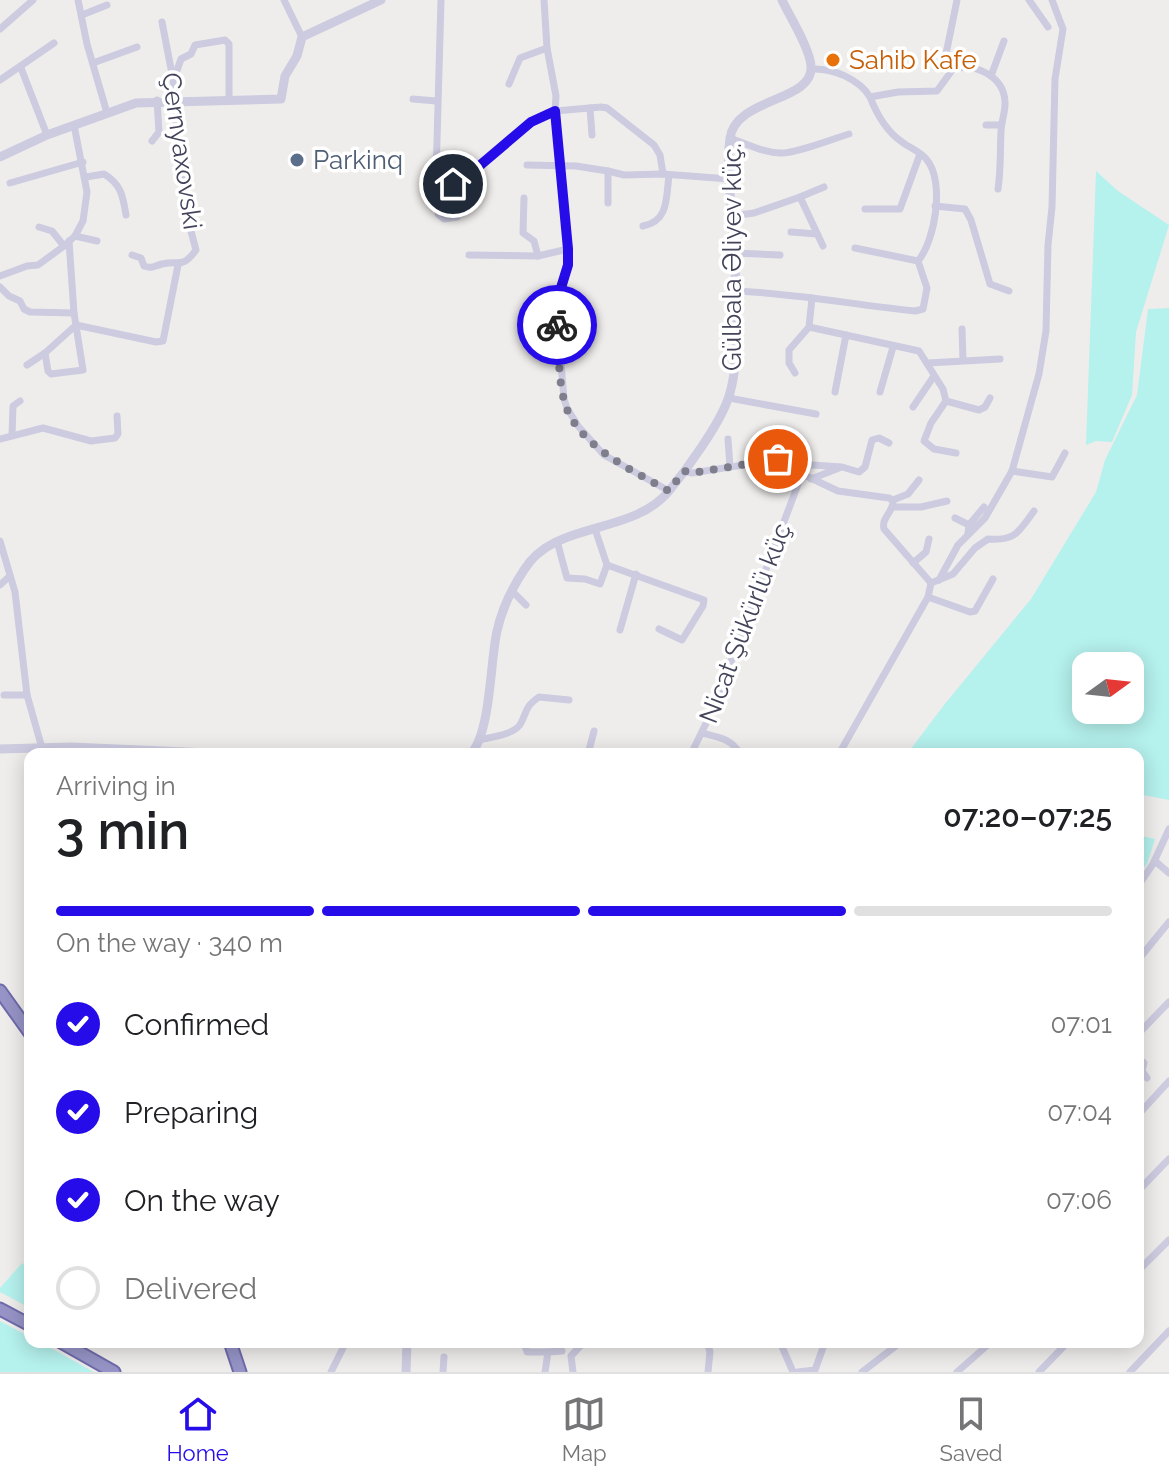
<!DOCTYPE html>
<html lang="en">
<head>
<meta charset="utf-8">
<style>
  body { margin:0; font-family:Raleway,sans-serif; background:#f2f2f2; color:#202124; height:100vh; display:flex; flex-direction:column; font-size:30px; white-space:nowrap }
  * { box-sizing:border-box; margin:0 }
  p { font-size:26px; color:#757577 }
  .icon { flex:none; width:44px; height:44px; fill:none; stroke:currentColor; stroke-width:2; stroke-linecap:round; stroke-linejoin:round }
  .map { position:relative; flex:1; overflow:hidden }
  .details { position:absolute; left:24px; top:748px; width:1120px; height:600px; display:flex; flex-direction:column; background:#fff; border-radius:16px; box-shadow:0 4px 20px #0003 }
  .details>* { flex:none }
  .needle { width:52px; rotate:75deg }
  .tools { position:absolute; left:1072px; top:652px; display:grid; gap:16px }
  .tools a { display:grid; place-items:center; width:72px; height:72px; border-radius:16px; background:#fff; box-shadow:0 4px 20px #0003; font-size:40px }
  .pin { position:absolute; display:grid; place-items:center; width:68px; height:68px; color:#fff; margin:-34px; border:4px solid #fff; border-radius:50%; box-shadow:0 2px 8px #0007 }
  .courier { position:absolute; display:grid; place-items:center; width:80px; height:80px; margin:-40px; border:6px solid #250ce8; border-radius:50%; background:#fff; color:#222; box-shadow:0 2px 10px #0007 }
  .head em { font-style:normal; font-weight:600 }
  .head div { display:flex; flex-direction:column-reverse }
  .head { display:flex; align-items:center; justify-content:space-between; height:136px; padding:0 32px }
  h1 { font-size:52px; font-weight:600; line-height:60px }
  .bar { display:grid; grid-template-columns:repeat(4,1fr); gap:12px 8px; align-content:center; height:96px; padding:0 32px }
  .bar i { height:10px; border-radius:6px; background:#e0e0e0 }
  .bar .on { background:#250ce8 }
  .bar p { grid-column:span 4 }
  ol { padding:0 32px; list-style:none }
  li { display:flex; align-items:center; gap:24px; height:88px }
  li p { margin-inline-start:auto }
  li .icon { padding:8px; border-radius:50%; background:#250ce8; color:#fff; stroke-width:4 }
  li:last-child { color:#757577 }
  li i { width:44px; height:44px; border:4px solid #e0e0e0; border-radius:50% }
  .dock { display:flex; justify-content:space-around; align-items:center; height:112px; border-top:2px solid #e0e0e0; background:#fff; font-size:22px; color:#757577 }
  .dock a { display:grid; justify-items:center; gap:4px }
  .dock .on { color:#250ce8 }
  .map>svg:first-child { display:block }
</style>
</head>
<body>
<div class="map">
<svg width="1169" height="1372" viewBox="0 0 1169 1372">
  <rect width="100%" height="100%" fill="#efedeb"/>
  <!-- green -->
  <g fill="#b5f1ed" fill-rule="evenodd">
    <path d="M1096,171L1118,191L1169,225L1136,332L1132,395L1112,442L1096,441L1086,445Z"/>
    <path d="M1169,308V800L1138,794V754H907L944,705L1031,599L1096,492L1105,460L1137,395L1148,309ZM1086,666H1130V710H1086Z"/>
    <path d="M1138,835L1155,839L1147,864L1138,875Z"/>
    <path d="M22,1263L30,1270V1308L0,1292V1288Z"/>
    <path d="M0,1321L30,1337V1342H40L94,1372H0Z"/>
  </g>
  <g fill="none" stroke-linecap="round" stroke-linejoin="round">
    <defs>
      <g id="trunk">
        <path d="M0,991L30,1033"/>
        <path d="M0,1309L30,1325"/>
        <path d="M61,1342L114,1372"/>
        <path d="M230,1342L240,1372"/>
      </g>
    </defs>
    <!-- trunk casing -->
    <use href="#trunk" stroke="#6f6aab" stroke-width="15"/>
    <!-- minor -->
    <g stroke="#cccbe0" stroke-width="7">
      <path d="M78,0L87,44L107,113"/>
      <path d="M284,0L302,37"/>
      <path d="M544,0L547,48L556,96L555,111L568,249V265L556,304L564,399L567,408L578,426L604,455L669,491"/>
      <path d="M1029,0L1048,27"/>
      <path d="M82,15L107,5"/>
      <path d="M0,29L33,0"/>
      <path d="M93,63L137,47"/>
      <path d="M21,68L47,135"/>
      <path d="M812,69C833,68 859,79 870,97L898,92L937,91L953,69L946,54L957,0"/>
      <path d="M953,69C974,63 1003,75 1005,101C1006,111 1001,121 1001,132C1000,151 1001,170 998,189"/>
      <path d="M991,76L1004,41"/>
      <path d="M174,79L181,59L191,54L195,45L225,40L229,44V100"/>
      <path d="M0,80L54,43"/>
      <path d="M509,84L520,58L547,48"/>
      <path d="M413,99L436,101"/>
      <path d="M590,108L592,135"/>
      <path d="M986,125H1001"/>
      <path d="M730,138C746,144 762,152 780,153C795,154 832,139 849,134"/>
      <path d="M152,141L159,132L157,100"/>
      <path d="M436,157L450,182L458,184L531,122L555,111L601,107L607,108L654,145L660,155L663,174"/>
      <path d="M527,165L576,166L608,171V203"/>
      <path d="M608,171L624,175L663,174L729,179"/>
      <path d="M470,174L476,191"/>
      <path d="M436,176L441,0"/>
      <path d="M86,177L104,174C121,184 123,196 126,215"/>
      <path d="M10,183L83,162"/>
      <path d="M453,184L440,199L438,214L444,219L457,217"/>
      <path d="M800,197L824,187"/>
      <path d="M524,198L523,233L534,241L538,256"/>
      <path d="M935,206L965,209L971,220L990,284L1009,291"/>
      <path d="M865,209H900L920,154"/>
      <path d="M732,216L754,213L800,197L823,246"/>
      <path d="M643,226C669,221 666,198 669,175"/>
      <path d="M39,227L52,231L64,246"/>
      <path d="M791,232L817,234"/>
      <path d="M75,236L97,241"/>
      <path d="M855,248L918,261"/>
      <path d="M734,253L780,255"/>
      <path d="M132,255L141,258L144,266C152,269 154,266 162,264C180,260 182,269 196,250L189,224L176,122L177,100L162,22"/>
      <path d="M469,255L538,256L568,249"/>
      <path d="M0,276L27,266L38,265L64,246L75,236L83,221L87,192L74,125"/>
      <path d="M0,287L9,296L20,301L24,309L30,312L74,313"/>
      <path d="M735,291C795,293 854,305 915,311L923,309L927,288L918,261C935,241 945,182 927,160C921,152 910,148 902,142C886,131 877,115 870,97"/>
      <path d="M809,327L919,351L943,389L946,401L931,423L924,441L934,449L956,453"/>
      <path d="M962,329L963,360"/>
      <path d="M45,353L48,371L51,374L83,370L74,313L69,241"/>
      <path d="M928,363L1000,359"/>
      <path d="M27,365L45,353L76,325L156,342L163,341L178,265"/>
      <path d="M795,373L789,363V350L809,327L812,298"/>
      <path d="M835,392L846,335"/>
      <path d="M880,392L893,347"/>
      <path d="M729,398L816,414"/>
      <path d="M946,401L979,410L985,407L990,398"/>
      <path d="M913,407L934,376"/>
      <path d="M12,435L13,406L20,401"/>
      <path d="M0,439L43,428L91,441L115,438L118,434L117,416"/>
      <path d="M728,439L730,467"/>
      <path d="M753,464L762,472L776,477L780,473L778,459"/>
      <path d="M797,464L842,467L859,472L865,467L872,440L879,438L889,443"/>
      <path d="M684,471L692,473L781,459L797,464L802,474L713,709L691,754"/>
      <path d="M1012,471L1052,477L1065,453"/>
      <path d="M802,474L838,491L889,498L893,500C894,512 881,517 884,529L931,583L953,574L975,548L988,539C1015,541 1018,533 1034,511"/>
      <path d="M811,479L839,468"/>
      <path d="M893,500L908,494L919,480"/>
      <path d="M893,507H921L947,501"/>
      <path d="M955,518L969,525"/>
      <path d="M595,529L607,565L704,600L703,606L682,640L659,629"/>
      <path d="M968,533L969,525L984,507"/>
      <path d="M0,541L15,592L27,695L42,748"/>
      <path d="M557,541L567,578L585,579L600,584L607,565"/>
      <path d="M913,563L926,552L929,539"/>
      <path d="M939,580L958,545L985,518L1012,471L1039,374L1046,331L1048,245L1052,207L1055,79L1063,29L1052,0"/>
      <path d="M0,585L10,576"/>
      <path d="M512,591L526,605"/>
      <path d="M928,597L970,612L975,611L993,579"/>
      <path d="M620,630L636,574"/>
      <path d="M4,695H27"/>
      <path d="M702,733C718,737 732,739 740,754"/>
      <path d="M479,740C491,737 515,735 521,723C528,709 525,707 539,697L569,700"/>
      <path d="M588,754L594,731"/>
      <path d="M839,754L928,597L931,583"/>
      <path d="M1155,861L1169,873"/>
      <path d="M1138,886L1153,864L1169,829"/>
      <path d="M1138,960L1169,922"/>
      <path d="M1138,1034L1169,1002"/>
      <path d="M1138,1058L1144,1063L1142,1071L1147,1078"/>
      <path d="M1138,1115L1169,1081"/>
      <path d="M1138,1191L1169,1159"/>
      <path d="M1138,1271L1169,1240"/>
      <path d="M524,1342L527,1352H548"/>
      <path d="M707,1342L710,1352L708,1372"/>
      <path d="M780,1342L793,1372"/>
      <path d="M331,1372L346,1342"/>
      <path d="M443,1372L444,1357"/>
      <path d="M545,1372L548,1352L562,1351"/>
      <path d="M573,1372L571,1356L584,1342"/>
      <path d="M798,1372L815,1370L825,1342"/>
      <path d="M862,1372L901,1342"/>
      <path d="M957,1372L991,1342"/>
      <path d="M1039,1372L1068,1342"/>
      <path d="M1130,1372L1169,1331"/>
    </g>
    <!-- tertiary -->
    <g stroke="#cccbe0" stroke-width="9">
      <path d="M0,157L47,135L136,103L281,99L285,76L297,56L302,37L381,0"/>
      <path d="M0,749L71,747L232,754"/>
      <path d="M471,754C491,731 490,662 497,631C502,609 512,588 524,570C554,520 632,536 669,491C687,469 719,425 728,399C743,359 735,267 732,223C731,195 726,167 730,138C736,97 814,102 811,66C810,49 790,17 782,0"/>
      <path d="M406,1372L407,1342"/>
    </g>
    <!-- trunk -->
    <use href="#trunk" stroke="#9694c6" stroke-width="11"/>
  </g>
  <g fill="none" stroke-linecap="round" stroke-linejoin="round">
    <!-- done -->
    <path stroke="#7f7e8d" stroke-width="8" stroke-dasharray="0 14.4" d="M557,325C559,349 558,377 564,400C575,445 632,470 669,491L684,471L692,473L778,459"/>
    <!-- route -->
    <path stroke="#250ce8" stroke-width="10" d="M453,184H458L531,122L555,111L568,249V265L556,304L557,325"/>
  </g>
  <!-- markers -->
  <circle fill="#e8710a" stroke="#fff" stroke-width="3" cx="833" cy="60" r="8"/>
  <circle fill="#5c6f8a" stroke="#fff" stroke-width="3" cx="297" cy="160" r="8"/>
  <g text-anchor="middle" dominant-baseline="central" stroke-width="7" stroke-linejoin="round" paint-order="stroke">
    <!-- food labels -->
    <g font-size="26" fill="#c56008" stroke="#fff" text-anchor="start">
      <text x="849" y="60">Sahib Kafe</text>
    </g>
    <!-- street labels -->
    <g font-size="26" fill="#43435a" stroke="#fff">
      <text transform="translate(182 151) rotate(82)">Çernyaxovski</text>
      <text transform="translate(732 257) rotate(-90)">Gülbala Əliyev küç.</text>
      <text transform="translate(745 623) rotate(-69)">Nicat Şükürlü küç</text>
    </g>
    <!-- service labels -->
    <g font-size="26" fill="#4e5e75" stroke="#fff" text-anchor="start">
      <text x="313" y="160">Parkinq</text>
    </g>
  </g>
</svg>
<div class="tools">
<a><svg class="needle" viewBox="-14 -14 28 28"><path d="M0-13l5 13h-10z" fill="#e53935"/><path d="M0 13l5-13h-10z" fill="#757577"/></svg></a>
</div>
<div class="pin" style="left:778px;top:459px;background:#ea580c"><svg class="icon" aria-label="bag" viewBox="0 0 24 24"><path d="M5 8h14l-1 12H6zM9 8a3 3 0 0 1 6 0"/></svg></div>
<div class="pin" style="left:453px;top:184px;background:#1f2937"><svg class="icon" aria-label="home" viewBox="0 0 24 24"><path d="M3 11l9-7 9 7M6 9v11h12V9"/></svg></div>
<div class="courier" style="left:557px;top:325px"><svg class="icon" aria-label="bike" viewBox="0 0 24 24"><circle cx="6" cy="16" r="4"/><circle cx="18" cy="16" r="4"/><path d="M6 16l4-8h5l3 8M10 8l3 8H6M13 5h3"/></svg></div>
<section class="details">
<div class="head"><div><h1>3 min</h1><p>Arriving in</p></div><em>07:20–07:25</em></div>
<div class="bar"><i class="on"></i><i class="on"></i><i class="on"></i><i></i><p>On the way · 340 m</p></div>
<ol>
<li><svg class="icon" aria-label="check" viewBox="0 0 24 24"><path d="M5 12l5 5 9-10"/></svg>Confirmed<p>07:01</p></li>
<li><svg class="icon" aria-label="check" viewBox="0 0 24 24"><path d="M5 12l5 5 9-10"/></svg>Preparing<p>07:04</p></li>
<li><svg class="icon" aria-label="check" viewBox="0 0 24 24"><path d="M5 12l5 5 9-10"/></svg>On the way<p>07:06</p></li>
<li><i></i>Delivered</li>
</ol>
</section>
</div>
<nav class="dock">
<a class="on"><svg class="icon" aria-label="home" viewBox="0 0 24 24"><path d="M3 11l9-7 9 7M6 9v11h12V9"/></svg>Home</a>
<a><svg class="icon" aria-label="map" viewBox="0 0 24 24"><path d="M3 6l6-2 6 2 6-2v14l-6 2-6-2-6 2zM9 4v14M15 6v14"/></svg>Map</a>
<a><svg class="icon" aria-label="saved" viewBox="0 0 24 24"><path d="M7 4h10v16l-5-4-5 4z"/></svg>Saved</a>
</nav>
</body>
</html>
